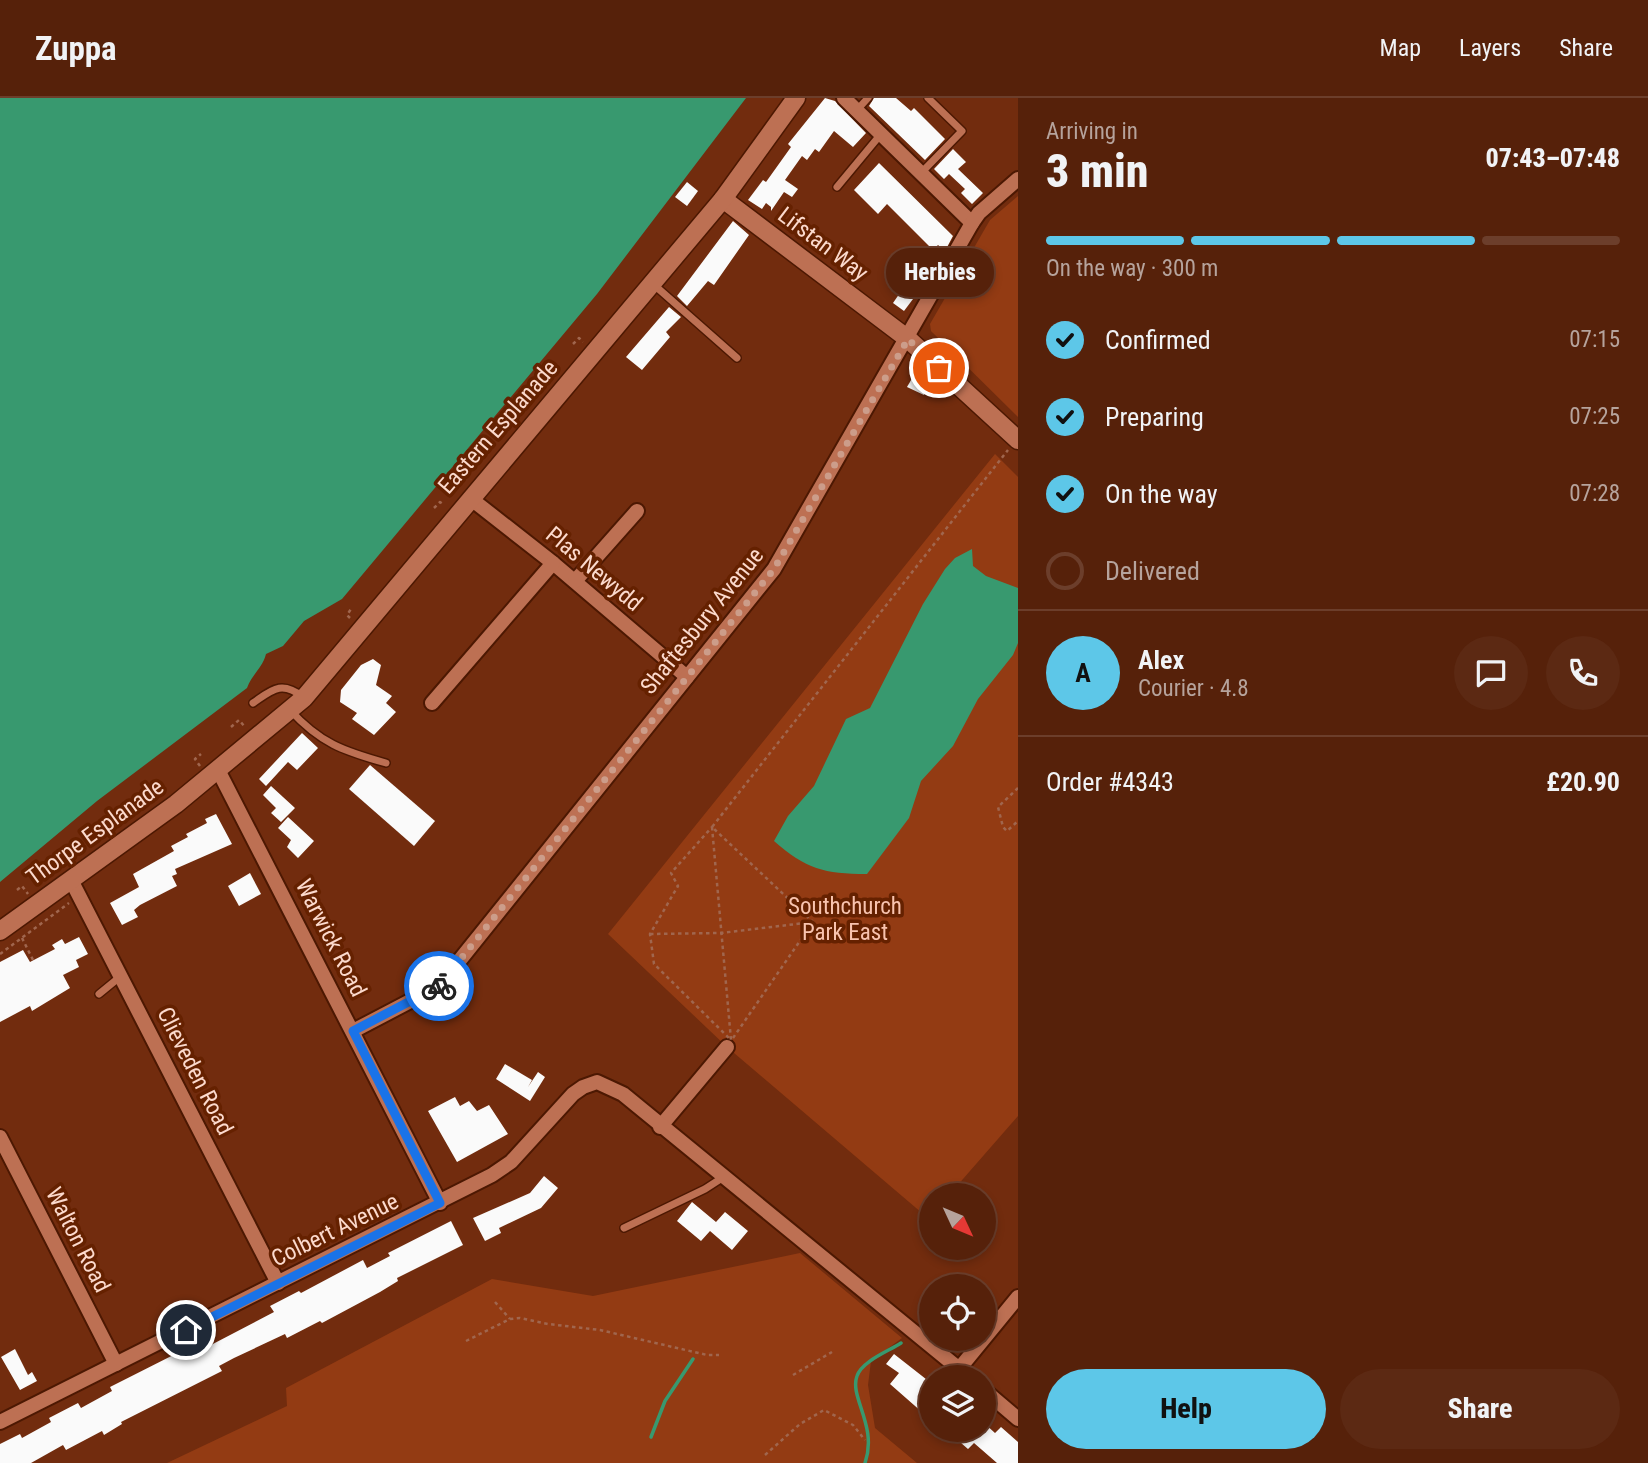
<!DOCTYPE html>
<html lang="en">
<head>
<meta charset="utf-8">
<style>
  body { margin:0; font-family:"Roboto Condensed",sans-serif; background:#5c2913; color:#f1f3f6; height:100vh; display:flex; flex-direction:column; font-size:26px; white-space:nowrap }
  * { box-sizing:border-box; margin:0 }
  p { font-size:23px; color:#b6a39c }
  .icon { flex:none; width:38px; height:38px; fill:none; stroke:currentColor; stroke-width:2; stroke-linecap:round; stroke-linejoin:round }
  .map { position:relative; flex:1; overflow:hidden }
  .drawer { display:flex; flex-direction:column; background:#56210a; width:630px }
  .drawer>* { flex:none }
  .needle { width:46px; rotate:134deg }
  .fabs { position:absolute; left:919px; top:1085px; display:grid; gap:14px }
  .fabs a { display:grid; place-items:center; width:77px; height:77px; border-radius:50%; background:#56210a; box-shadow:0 4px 10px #0003,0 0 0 2px #6c3e2b; font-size:35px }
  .pin { position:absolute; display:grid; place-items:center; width:60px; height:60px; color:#fff; margin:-30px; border:4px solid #fff; border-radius:50%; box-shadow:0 2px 7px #0007 }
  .courier { position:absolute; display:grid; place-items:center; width:70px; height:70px; margin:-35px; border:5px solid #1a73e8; border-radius:50%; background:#fff; color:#222; box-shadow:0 2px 9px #0007 }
  .bubble { position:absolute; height:49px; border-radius:24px; background:#56210a; box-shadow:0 4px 10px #0003,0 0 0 2px #6c3e2b; font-size:23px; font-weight:800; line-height:49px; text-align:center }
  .overview em { font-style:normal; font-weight:800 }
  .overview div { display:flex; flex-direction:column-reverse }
  .overview { display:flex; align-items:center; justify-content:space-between; height:119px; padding:0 28px }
  h1 { font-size:46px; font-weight:800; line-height:52px }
  .bar { display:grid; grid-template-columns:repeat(4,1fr); gap:10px 7px; align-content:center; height:84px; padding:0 28px }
  .bar i { height:9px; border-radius:5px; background:#6c3e2b }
  .bar .on { background:#5dc7e8 }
  .bar p { grid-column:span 4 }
  .line { display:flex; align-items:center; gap:18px; padding:0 28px; border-top:2px solid #6c3e2b }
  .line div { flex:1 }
  .round { display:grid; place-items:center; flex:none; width:74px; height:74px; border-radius:37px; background:#5c2913 }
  ol { padding:0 28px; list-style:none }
  li { display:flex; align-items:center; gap:21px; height:77px }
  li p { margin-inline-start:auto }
  li .icon { padding:7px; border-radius:50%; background:#5dc7e8; color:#111; stroke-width:4 }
  li:last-child { color:#b6a39c }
  li i { width:38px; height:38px; border:4px solid #6c3e2b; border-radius:50% }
  .button { display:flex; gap:14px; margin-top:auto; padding:14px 28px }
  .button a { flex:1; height:80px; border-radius:42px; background:#5dc7e8; color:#111; font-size:28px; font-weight:800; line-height:80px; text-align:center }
  .button a+a { background:#5c2913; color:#f1f3f6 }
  header { display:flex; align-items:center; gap:42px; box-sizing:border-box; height:98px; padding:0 35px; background:#56210a; border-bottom:2px solid #6c3e2b }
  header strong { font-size:33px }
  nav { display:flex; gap:38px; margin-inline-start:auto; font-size:24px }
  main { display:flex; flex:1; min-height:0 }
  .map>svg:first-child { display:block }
</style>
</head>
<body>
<header>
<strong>Zuppa</strong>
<nav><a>Map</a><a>Layers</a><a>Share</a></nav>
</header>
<main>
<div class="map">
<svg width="1018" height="1365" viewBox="0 0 1018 1365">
  <rect width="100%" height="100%" fill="#722c0e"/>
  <!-- green -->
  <g fill="#933b13">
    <path d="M1018,98V319L931,233L930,226L990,122Z"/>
    <path d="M995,356L1018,379V1018L949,1097H931L929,1121L727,949L608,836Z"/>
    <path d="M800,1155L902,1240L871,1263L868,1287L875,1330L917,1365H167L287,1308L286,1290L492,1181L593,1198Z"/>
  </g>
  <!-- water -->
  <g fill="#38996f">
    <path d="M0,0H746L597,196L342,501L304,523L283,548L266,556C262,571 252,576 247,590L97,703L0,784Z"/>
    <path d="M972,451L973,468L986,478L1018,490V545L1013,557L978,601L953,648L921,683L909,720L867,776C824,776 806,771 774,743L788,718L814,688L846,621L870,610L923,506L945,471L955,460Z"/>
  </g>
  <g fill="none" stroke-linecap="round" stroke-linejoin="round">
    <!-- stream -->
    <g stroke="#38996f" stroke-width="3.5">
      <path d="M651,1339L665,1303L693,1261"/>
      <path d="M865,1365C878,1328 849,1299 857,1278C862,1263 889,1253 901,1245"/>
    </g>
  </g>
  <!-- building -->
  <g fill="#fafafa">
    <path d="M825,0L835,3L866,35L853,49L834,33L819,54L815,51L807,62L802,58L785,82L798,91L792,99L784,94L771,113V109L766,105L762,111L748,102L763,82L766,84L791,49L788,46Z"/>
    <path d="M874,0H896L911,13L914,10L945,41L925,62L869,8Z"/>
    <path d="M953,51L966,64L958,71L983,95L972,106L961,95L965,91L949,76L944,81L934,71Z"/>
    <path d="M879,65L953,138L945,153L938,147L933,152L887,106L878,116L854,92Z"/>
    <path d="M687,84L698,93L687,108L675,99Z"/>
    <path d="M733,123L749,137L714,187L708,183L687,208L677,198Z"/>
    <path d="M902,192L913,201L904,213L893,205Z"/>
    <path d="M669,209L681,219L666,234L670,239L642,272L626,259Z"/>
    <path d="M917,272L930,285L924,297L907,289Z"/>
    <path d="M373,561L381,567L376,587L392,598L386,605L396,614L374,637L352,621L357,615L340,604L341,592L361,567Z"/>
    <path d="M302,635L318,650L297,672L288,664L266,688L259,681Z"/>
    <path d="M370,667L435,723L414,748L349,691Z"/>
    <path d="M271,688L295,710L281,724L271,715L276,710L263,697Z"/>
    <path d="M216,716L232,746L175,771L177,776L172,778L177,788L140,807L134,812L138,819L122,827L110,805L139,789L133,776L174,753L171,748L188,739L186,736L207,725L205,721Z"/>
    <path d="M288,719L314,743L298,760L287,749L291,742L278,730Z"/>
    <path d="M250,775L261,796L239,808L228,788Z"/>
    <path d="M79,839L88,856L76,862L79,869L63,877L70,890L32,913L30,908L0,924V864L23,852L30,864L55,851L52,847L62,841L65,846Z"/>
    <path d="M505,966L532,982L528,989L538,974L545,979L530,1003L496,981Z"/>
    <path d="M455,999L460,1008L469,1003L477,1013L489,1007L508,1036L457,1064L428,1013Z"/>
    <path d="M544,1078L558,1090L541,1110L499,1130L501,1135L485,1143L473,1120L530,1095Z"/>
    <path d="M692,1104L716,1124L725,1114L748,1133L732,1152L710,1133L701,1143L677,1123Z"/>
    <path d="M451,1123L463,1147L397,1180L398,1183L380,1194L322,1225L320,1223L287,1240L285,1236L234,1260L219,1268L222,1273L121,1324L122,1326L104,1337L102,1333L66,1352L63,1347L31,1365H0V1346L20,1336L22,1340L51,1324L49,1320L78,1305L81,1310L112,1293L110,1289L205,1241L209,1248L274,1214L270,1208L299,1193L301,1195L363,1162L367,1170L390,1158L388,1155Z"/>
    <path d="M15,1251L28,1277L32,1274L37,1283L20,1292L1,1259Z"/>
    <path d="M894,1256L931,1285V1322L890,1286L899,1275L886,1266Z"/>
    <path d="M984,1325L995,1335L1001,1329L1018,1344V1365H997L974,1345L968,1351L946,1332H984Z"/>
  </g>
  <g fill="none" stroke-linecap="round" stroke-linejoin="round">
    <defs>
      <g id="lane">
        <path d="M857,12L868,0"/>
        <path d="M921,75L962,33L928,0"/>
        <path d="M837,89L881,36"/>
        <path d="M653,186L737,260"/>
        <path d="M253,605C272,592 281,582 303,599"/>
        <path d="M290,612C320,645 343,653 386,665"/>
        <path d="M99,896L121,878"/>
        <path d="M624,1130L705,1091L722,1080"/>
      </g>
      <g id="street">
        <path d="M844,0L972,125"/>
        <path d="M470,400L553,465L687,579"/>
        <path d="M575,483L637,413"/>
        <path d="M432,605L553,465"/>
        <path d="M218,672L440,1105"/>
        <path d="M71,782L278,1185"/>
        <path d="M353,933L439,888L774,471L972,125L979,115L1018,81"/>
        <path d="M660,1029L727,949"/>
        <path d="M0,1039L116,1266"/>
        <path d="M959,1271L1018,1199"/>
        <path d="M984,1292L1018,1321"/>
        <path d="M0,1324L492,1077L511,1064L573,996L583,989L597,984L623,996L969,1279"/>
      </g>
      <g id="secondary">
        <path d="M723,101L908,241L1018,342"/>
        <path d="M0,833L176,706L304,600L723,101L796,0"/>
      </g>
    </defs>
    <!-- lane casing -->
    <use href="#lane" stroke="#4c1802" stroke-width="10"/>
    <!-- street casing -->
    <use href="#street" stroke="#4c1802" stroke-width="18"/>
    <!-- secondary casing -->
    <use href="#secondary" stroke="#4c1802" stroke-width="21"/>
    <!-- path -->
    <g stroke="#a0664e" stroke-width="2.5" stroke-dasharray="3.5 3.5" stroke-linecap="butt">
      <path d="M573,246L579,240L583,244"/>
      <path d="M506,328L510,322L515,326"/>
      <path d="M434,410L440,404L444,407"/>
      <path d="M350,520L347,517L351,511"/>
      <path d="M231,629L239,622L245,629"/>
      <path d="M200,668L195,661L201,656"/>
      <path d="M1018,690L998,709L1003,729L1007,733L1018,723"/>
      <path d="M712,729L731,942L654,866L650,836L678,788L671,775Z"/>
      <path d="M70,755L80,747"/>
      <path d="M17,792L22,788L28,796"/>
      <path d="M650,836L721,835L813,824"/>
      <path d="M22,840L33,862"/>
      <path d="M0,856L69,805"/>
      <path d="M733,940L813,824L712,729L1008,352"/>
      <path d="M495,1204L510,1221"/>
      <path d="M466,1243L510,1221L520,1220L548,1226L600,1232L707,1257H719"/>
      <path d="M793,1277L832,1254"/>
      <path d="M765,1357L800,1326L824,1312L853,1327L865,1342"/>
    </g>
    <!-- lane -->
    <use href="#lane" stroke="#bd7053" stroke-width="7"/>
    <!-- street -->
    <use href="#street" stroke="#bd7053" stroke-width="14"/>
    <!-- secondary -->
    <use href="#secondary" stroke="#bd7053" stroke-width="18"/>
  </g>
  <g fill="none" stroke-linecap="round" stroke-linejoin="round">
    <!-- done -->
    <path stroke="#cc9d8a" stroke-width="7" stroke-dasharray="0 12.6" d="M439,888L774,471L908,241L939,270"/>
    <!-- route -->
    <path stroke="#1a73e8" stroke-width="9" d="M186,1232L440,1105L353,933L439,888"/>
  </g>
  <g text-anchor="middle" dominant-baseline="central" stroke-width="7" stroke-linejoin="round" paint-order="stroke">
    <!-- street labels -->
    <g font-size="23" fill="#fcdacd" stroke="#652100">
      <text transform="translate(823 146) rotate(37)">Lifstan Way</text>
      <text transform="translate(498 329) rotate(-49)">Eastern Esplanade</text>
      <text transform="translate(594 471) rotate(40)">Plas Newydd</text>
      <text transform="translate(702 523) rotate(-51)">Shaftesbury Avenue</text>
      <text transform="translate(95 734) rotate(-36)">Thorpe Esplanade</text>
      <text transform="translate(331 840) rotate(63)">Warwick Road</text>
      <text transform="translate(195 973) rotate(63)">Clieveden Road</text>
      <text transform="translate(335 1132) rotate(-26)">Colbert Avenue</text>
      <text transform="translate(78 1142) rotate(63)">Walton Road</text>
    </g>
    <!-- park labels -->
    <g font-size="23" fill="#f8c3ae" stroke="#652100">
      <text x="845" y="808">Southchurch<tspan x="845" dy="26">Park East</tspan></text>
    </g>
  </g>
</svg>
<div class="fabs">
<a><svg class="needle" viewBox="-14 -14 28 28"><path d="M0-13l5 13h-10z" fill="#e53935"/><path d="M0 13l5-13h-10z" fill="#b6a39c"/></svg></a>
<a><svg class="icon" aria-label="locate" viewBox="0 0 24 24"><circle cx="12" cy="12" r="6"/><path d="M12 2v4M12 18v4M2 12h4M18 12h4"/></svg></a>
<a><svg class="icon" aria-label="layers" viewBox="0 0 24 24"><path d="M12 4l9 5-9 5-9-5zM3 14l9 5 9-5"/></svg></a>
</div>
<div class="pin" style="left:939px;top:270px;background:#ea580c"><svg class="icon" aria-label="bag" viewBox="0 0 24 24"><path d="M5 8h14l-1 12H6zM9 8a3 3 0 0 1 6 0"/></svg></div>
<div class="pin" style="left:186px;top:1232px;background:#1f2937"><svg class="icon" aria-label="home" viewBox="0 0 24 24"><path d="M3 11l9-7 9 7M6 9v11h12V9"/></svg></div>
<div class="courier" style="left:439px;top:888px"><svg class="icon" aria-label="bike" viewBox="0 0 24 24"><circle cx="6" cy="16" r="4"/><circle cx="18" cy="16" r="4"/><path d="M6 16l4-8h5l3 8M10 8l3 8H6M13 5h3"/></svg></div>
<div class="bubble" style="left:886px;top:150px;width:108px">Herbies</div>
</div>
<section class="drawer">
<div class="overview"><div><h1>3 min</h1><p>Arriving in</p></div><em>07:43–07:48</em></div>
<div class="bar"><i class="on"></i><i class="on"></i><i class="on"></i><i></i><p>On the way · 300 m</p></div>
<ol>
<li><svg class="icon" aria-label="check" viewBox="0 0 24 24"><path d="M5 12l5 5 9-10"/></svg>Confirmed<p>07:15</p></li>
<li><svg class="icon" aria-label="check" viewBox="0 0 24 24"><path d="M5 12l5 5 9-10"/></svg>Preparing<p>07:25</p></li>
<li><svg class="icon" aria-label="check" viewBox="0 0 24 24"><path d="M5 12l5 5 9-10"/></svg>On the way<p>07:28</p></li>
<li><i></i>Delivered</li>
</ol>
<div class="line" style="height:126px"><b class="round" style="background:#5dc7e8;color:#111">A</b><div><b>Alex</b><p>Courier · 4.8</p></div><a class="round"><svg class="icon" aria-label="chat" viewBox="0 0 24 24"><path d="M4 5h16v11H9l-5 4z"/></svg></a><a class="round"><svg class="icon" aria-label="phone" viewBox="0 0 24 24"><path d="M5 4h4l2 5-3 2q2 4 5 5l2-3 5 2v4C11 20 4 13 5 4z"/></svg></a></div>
<div class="line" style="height:91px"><div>Order #4343</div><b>£20.90</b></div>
<div class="button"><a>Help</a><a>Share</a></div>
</section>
</main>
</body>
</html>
